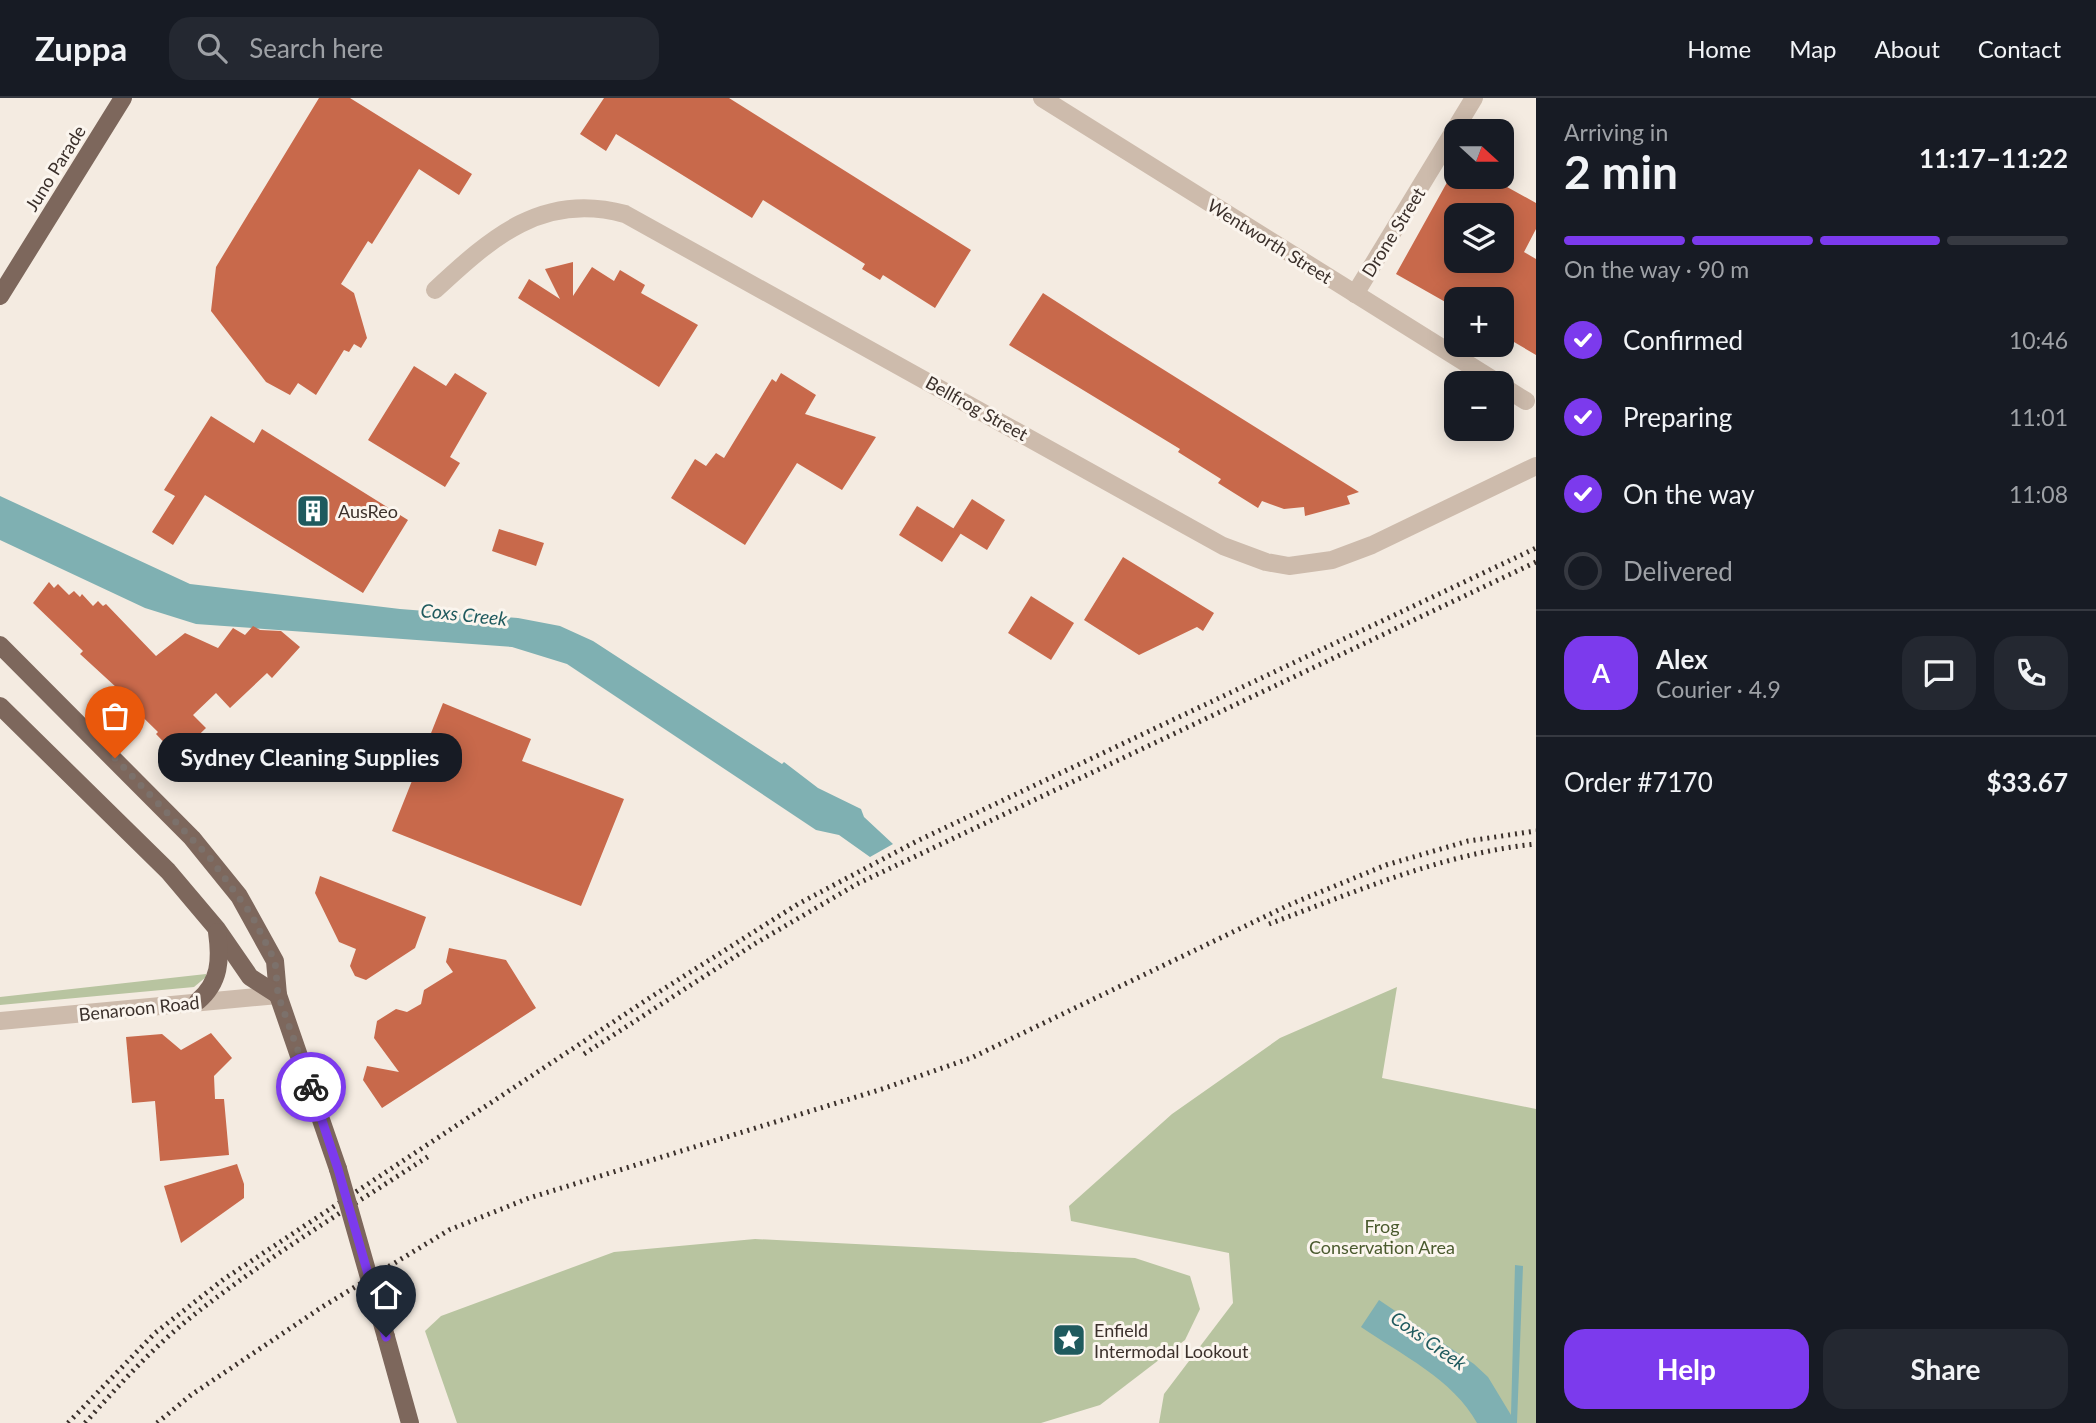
<!DOCTYPE html>
<html lang="en">
<head>
<meta charset="utf-8">
<style>
  body { margin:0; font-family:Lato,sans-serif; background:#242831; color:#f1f3f6; height:100vh; display:flex; flex-direction:column; font-size:26px; white-space:nowrap }
  * { box-sizing:border-box; margin:0 }
  p { font-size:23px; color:#9ea1a6 }
  .icon { flex:none; width:38px; height:38px; fill:none; stroke:currentColor; stroke-width:2; stroke-linecap:round; stroke-linejoin:round }
  .map { position:relative; flex:1; overflow:hidden }
  .details { display:flex; flex-direction:column; background:#171b24; width:560px }
  .details>* { flex:none }
  .needle { width:46px; rotate:111deg }
  .tools { position:absolute; left:1444px; top:21px; display:grid; gap:14px }
  .tools a { display:grid; place-items:center; width:70px; height:70px; border-radius:14px; background:#171b24; box-shadow:0 4px 18px #0003; font-size:35px }
  .pin { position:absolute; display:grid; place-items:center; width:60px; height:60px; color:#fff; margin:-72px -30px; border-radius:50% 50% 50% 0; rotate:-45deg; box-shadow:0 0 7px #0007 }
  .pin .icon { rotate:45deg }
  .courier { position:absolute; display:grid; place-items:center; width:70px; height:70px; margin:-35px; border:5px solid #7c3aed; border-radius:50%; background:#fff; color:#222; box-shadow:0 2px 9px #0007 }
  .bubble { position:absolute; height:49px; border-radius:21px; background:#171b24; box-shadow:0 4px 18px #0003; font-size:23px; font-weight:700; line-height:49px; text-align:center }
  .head em { font-style:normal; font-weight:700 }
  .head div { display:flex; flex-direction:column-reverse }
  .head { display:flex; align-items:center; justify-content:space-between; height:119px; padding:0 28px }
  h1 { font-size:46px; font-weight:700; line-height:52px }
  .bar { display:grid; grid-template-columns:repeat(4,1fr); gap:10px 7px; align-content:center; height:84px; padding:0 28px }
  .bar i { height:9px; border-radius:5px; background:#363941 }
  .bar .on { background:#7c3aed }
  .bar p { grid-column:span 4 }
  .line { display:flex; align-items:center; gap:18px; padding:0 28px; border-top:2px solid #363941 }
  .line div { flex:1 }
  .round { display:grid; place-items:center; flex:none; width:74px; height:74px; border-radius:21px; background:#242831 }
  ol { padding:0 28px; list-style:none }
  li { display:flex; align-items:center; gap:21px; height:77px }
  li p { margin-inline-start:auto }
  li .icon { padding:7px; border-radius:50%; background:#7c3aed; color:#fff; stroke-width:4 }
  li:last-child { color:#9ea1a6 }
  li i { width:38px; height:38px; border:4px solid #363941; border-radius:50% }
  .primary-button { display:flex; gap:14px; margin-top:auto; padding:14px 28px }
  .primary-button a { flex:1; height:80px; border-radius:21px; background:#7c3aed; color:#fff; font-size:28px; font-weight:700; line-height:80px; text-align:center }
  .primary-button a+a { background:#242831; color:#f1f3f6 }
  header { display:flex; align-items:center; gap:42px; box-sizing:border-box; height:98px; padding:0 35px; background:#171b24; border-bottom:2px solid #363941 }
  header strong { font-size:33px }
  nav { display:flex; gap:38px; margin-inline-start:auto; font-size:24px }
  .search { width:490px; height:63px; background:#242831; display:flex; align-items:center; gap:18px; box-sizing:border-box; padding:0 24px; border-radius:21px; color:#9ea1a6; font-size:26px }
  main { display:flex; flex:1; min-height:0 }
  .map>svg:first-child { display:block }
</style>
</head>
<body>
<header>
<strong>Zuppa</strong>
<div class="search"><svg class="icon" aria-label="search" viewBox="0 0 24 24"><circle cx="10" cy="10" r="6"/><path d="M15 15l6 6"/></svg>Search here</div>
<nav><a>Home</a><a>Map</a><a>About</a><a>Contact</a></nav>
</header>
<main>
<div class="map">
<svg width="1536" height="1325" viewBox="0 0 1536 1325">
  <rect width="100%" height="100%" fill="#f4ebe1"/>
  <!-- green -->
  <g fill="#b8c4a0">
    <path d="M206,876V879L194,889L0,907V899Z"/>
    <path d="M1397,889L1382,980L1536,1011V1325H1159L1164,1296L1233,1205L1229,1155L1071,1123L1069,1108L1172,1016L1280,940Z"/>
    <path d="M755,1141L1135,1160L1190,1178L1200,1211L1185,1242L1100,1307L1041,1325H457L425,1233L441,1218L614,1154Z"/>
  </g>
  <!-- water -->
  <g fill="#7fb0b2">
    <path d="M0,398L190,486L400,511L518,520L560,528L593,543L782,666L784,664L818,690L861,711L864,719L893,746L870,759L839,737L816,732L567,566L512,549L196,526L145,510L0,442Z"/>
    <path d="M1515,1167L1523,1168L1517,1325H1477C1454,1282 1400,1256 1361,1229L1379,1202L1474,1266L1488,1279L1511,1317Z"/>
  </g>
  <!-- building -->
  <g fill="#c8694b" fill-rule="evenodd">
    <path d="M319,0H350L472,76L459,97L419,71L372,146L368,143L341,186L354,195L367,240L361,250L354,246L349,254L344,252L316,297L298,285L290,297L266,284L211,213L216,169Z"/>
    <path d="M604,0H729L971,152L935,210L883,177L880,182L862,171L865,166L763,102L752,120L616,36L606,53L580,36Z"/>
    <path d="M1450,79H1489L1536,105V131L1524,154L1536,161V257L1502,237V201H1456V210L1396,176ZM1456,117H1502V163H1456Z"/>
    <path d="M573,164V198L592,169L614,183L620,172L645,187L641,195L698,227L659,289L518,200L529,181L560,201L545,171Z"/>
    <path d="M1043,195L1113,240L1359,394L1347,398L1350,406L1305,418L1304,409L1284,411L1262,403L1258,410L1218,385L1221,381L1178,354L1180,351L1009,247Z"/>
    <path d="M414,268L446,288L455,275L487,295L450,359L460,365L445,389L368,342Z"/>
    <path d="M781,275L816,297L805,316L876,339L842,392L797,365L745,447L671,400L695,361L706,368L716,355L724,360L772,281L776,284Z"/>
    <path d="M211,318L254,345L262,331L408,422L363,495L205,397L173,447L152,434L175,398L164,392Z"/>
    <path d="M972,401L1005,422L987,452L953,431Z"/>
    <path d="M917,408L961,435L942,464L899,437Z"/>
    <path d="M499,431L544,445L536,468L492,453Z"/>
    <path d="M1123,459L1214,515L1203,533L1197,529L1139,557L1084,522Z"/>
    <path d="M49,484L54,490L58,486L69,497L74,493L80,499L82,496L93,508L98,503L103,508L106,506L156,558L185,535L218,550L233,530L245,537L253,528L260,532L281,533L300,549L272,580L267,575L230,610L216,595L193,617L206,630L177,658L156,636L158,634L115,592L117,590L80,556L83,553L33,505Z"/>
    <path d="M1031,498L1074,525L1051,562L1008,535Z"/>
    <path d="M443,605L531,641L522,663L624,701L581,808L392,733Z"/>
    <path d="M320,778L426,819L415,850L366,882L355,878L350,868L356,851L339,844L315,795Z"/>
    <path d="M449,850L506,862L536,910L382,1010L363,982L367,968L399,974L374,940L377,923L396,911L407,914L421,906L424,892L453,874L446,864Z"/>
    <path d="M211,935L232,960L214,978L215,1001H224L229,1057L160,1063L155,1003L132,1005L126,939L162,936L181,952Z"/>
    <path d="M237,1066L244,1086V1100L181,1145L164,1088Z"/>
  </g>
  <g fill="none" stroke-linecap="round" stroke-linejoin="round">
    <!-- minor -->
    <g stroke="#cdbbac" stroke-width="18">
      <path d="M1042,0L1498,285"/>
      <path d="M435,192C491,140 543,93 625,116L1223,448L1266,464L1289,468L1332,462L1372,447L1536,368"/>
      <path d="M1355,196L1474,0"/>
      <path d="M1502,288L1526,303"/>
      <path d="M0,923L278,897"/>
    </g>
    <!-- major -->
    <g stroke="#7d675c" stroke-width="18">
      <path d="M0,198L123,0"/>
      <path d="M0,547L192,740L239,798L275,863L278,897L338,1071"/>
      <path d="M0,608L168,773L217,831L250,879L278,897"/>
      <path d="M198,903C220,884 221,862 217,834"/>
      <path d="M386,1239L410,1325"/>
    </g>
    <!-- rail -->
    <g stroke="#3b302b" stroke-width="5" stroke-dasharray="2 5" stroke-linecap="butt">
      <path d="M1269,826C1355,794 1444,755 1536,746"/>
      <path d="M584,956L756,845L857,786L1536,464"/>
      <path d="M68,1325L155,1235L224,1181L654,897L798,806L917,743L1536,450"/>
      <path d="M85,1325C119,1287 154,1248 195,1216C269,1158 350,1109 429,1058"/>
      <path d="M157,1325L191,1297L322,1209L449,1132L529,1100L882,991L971,960L1291,806L1386,767L1468,743L1536,733"/>
    </g>
    <!-- major-bridge -->
    <path stroke="#7d675c" stroke-width="18" d="M338,1071L386,1239"/>
  </g>
  <g fill="none" stroke-linecap="round" stroke-linejoin="round">
    <!-- done -->
    <path stroke="#7c716b" stroke-width="7" stroke-dasharray="0 12.6" d="M115,660L210,760L251,816L275,863L278,897L311,989"/>
    <!-- route -->
    <path stroke="#7c3aed" stroke-width="9" d="M311,989L338,1071L386,1239"/>
  </g>
  <!-- icons -->
  <defs>
    <symbol id="building-square" viewBox="-11 -11 22 22"><rect x="-9" y="-9" width="18" height="18" rx="4" fill="#1f5a5e" stroke="#fbf5ee"/><path d="M-4-6H4V6H1V3H-1V6H-4ZM-2.5-4.3h1.7v1.8h-1.7ZM.8-4.3h1.7v1.8H.8ZM-2.5-1h1.7V.8h-1.7ZM.8-1h1.7V.8H.8Z" fill="#fff"/></symbol>
    <symbol id="sight-square" viewBox="-11 -11 22 22"><rect x="-9" y="-9" width="18" height="18" rx="4" fill="#1f5a5e" stroke="#fbf5ee"/><path d="M0-6L1.8-2.2L6-1.7L2.9 1.2L3.7 5.4L0 3.3L-3.7 5.4L-2.9 1.2L-6-1.7L-1.8-2.2Z" fill="#fff"/></symbol>
  </defs>
  <g fill-rule="evenodd">
    <use href="#building-square" x="294" y="394" width="38" height="38"/>
    <use href="#sight-square" x="1050" y="1223" width="38" height="38"/>
  </g>
  <g text-anchor="middle" dominant-baseline="central" stroke-width="6" stroke-linejoin="round" paint-order="stroke">
    <!-- street labels -->
    <g font-size="18" fill="#3b302b" stroke="#fbf5ee">
      <text transform="translate(55 70) rotate(-58)">Juno Parade</text>
      <text transform="translate(1393 134) rotate(-58)">Drone Street</text>
      <text transform="translate(1270 143) rotate(32)">Wentworth Street</text>
      <text transform="translate(977 310) rotate(29)">Bellfrog Street</text>
      <text transform="translate(139 910) rotate(-6)">Benaroon Road</text>
    </g>
    <!-- poi labels -->
    <g font-size="18" fill="#3b302b" stroke="#fbf5ee" text-anchor="start">
      <text x="338" y="413">AusReo</text>
      <text x="1094" y="1232">Enfield<tspan x="1094" dy="21">Intermodal Lookout</tspan></text>
    </g>
    <!-- park labels -->
    <g font-size="18" fill="#4a5a2e" stroke="#fbf5ee">
      <text x="1382" y="1128">Frog<tspan x="1382" dy="21">Conservation Area</tspan></text>
    </g>
    <!-- water labels -->
    <g font-size="19" font-style="italic" fill="#1f5a5e" stroke="#fbf5ee">
      <text transform="translate(464 516) rotate(6)">Coxs Creek</text>
      <text transform="translate(1429 1242) rotate(35)">Coxs Creek</text>
    </g>
  </g>
</svg>
<div class="tools">
<a><svg class="needle" viewBox="-14 -14 28 28"><path d="M0-13l5 13h-10z" fill="#e53935"/><path d="M0 13l5-13h-10z" fill="#9ea1a6"/></svg></a>
<a><svg class="icon" aria-label="layers" viewBox="0 0 24 24"><path d="M12 4l9 5-9 5-9-5zM3 14l9 5 9-5"/></svg></a>
<a>+</a>
<a>−</a>
</div>
<div class="pin" style="left:115px;top:660px;background:#ea580c"><svg class="icon" aria-label="bag" viewBox="0 0 24 24"><path d="M5 8h14l-1 12H6zM9 8a3 3 0 0 1 6 0"/></svg></div>
<div class="pin" style="left:386px;top:1239px;background:#1f2937"><svg class="icon" aria-label="home" viewBox="0 0 24 24"><path d="M3 11l9-7 9 7M6 9v11h12V9"/></svg></div>
<div class="courier" style="left:311px;top:989px"><svg class="icon" aria-label="bike" viewBox="0 0 24 24"><circle cx="6" cy="16" r="4"/><circle cx="18" cy="16" r="4"/><path d="M6 16l4-8h5l3 8M10 8l3 8H6M13 5h3"/></svg></div>
<div class="bubble" style="left:158px;top:635px;width:304px">Sydney Cleaning Supplies</div>
</div>
<section class="details">
<div class="head"><div><h1>2 min</h1><p>Arriving in</p></div><em>11:17–11:22</em></div>
<div class="bar"><i class="on"></i><i class="on"></i><i class="on"></i><i></i><p>On the way · 90 m</p></div>
<ol>
<li><svg class="icon" aria-label="check" viewBox="0 0 24 24"><path d="M5 12l5 5 9-10"/></svg>Confirmed<p>10:46</p></li>
<li><svg class="icon" aria-label="check" viewBox="0 0 24 24"><path d="M5 12l5 5 9-10"/></svg>Preparing<p>11:01</p></li>
<li><svg class="icon" aria-label="check" viewBox="0 0 24 24"><path d="M5 12l5 5 9-10"/></svg>On the way<p>11:08</p></li>
<li><i></i>Delivered</li>
</ol>
<div class="line" style="height:126px"><b class="round" style="background:#7c3aed;color:#fff">A</b><div><b>Alex</b><p>Courier · 4.9</p></div><a class="round"><svg class="icon" aria-label="chat" viewBox="0 0 24 24"><path d="M4 5h16v11H9l-5 4z"/></svg></a><a class="round"><svg class="icon" aria-label="phone" viewBox="0 0 24 24"><path d="M5 4h4l2 5-3 2q2 4 5 5l2-3 5 2v4C11 20 4 13 5 4z"/></svg></a></div>
<div class="line" style="height:91px"><div>Order #7170</div><b>$33.67</b></div>
<div class="primary-button"><a>Help</a><a>Share</a></div>
</section>
</main>
</body>
</html>
